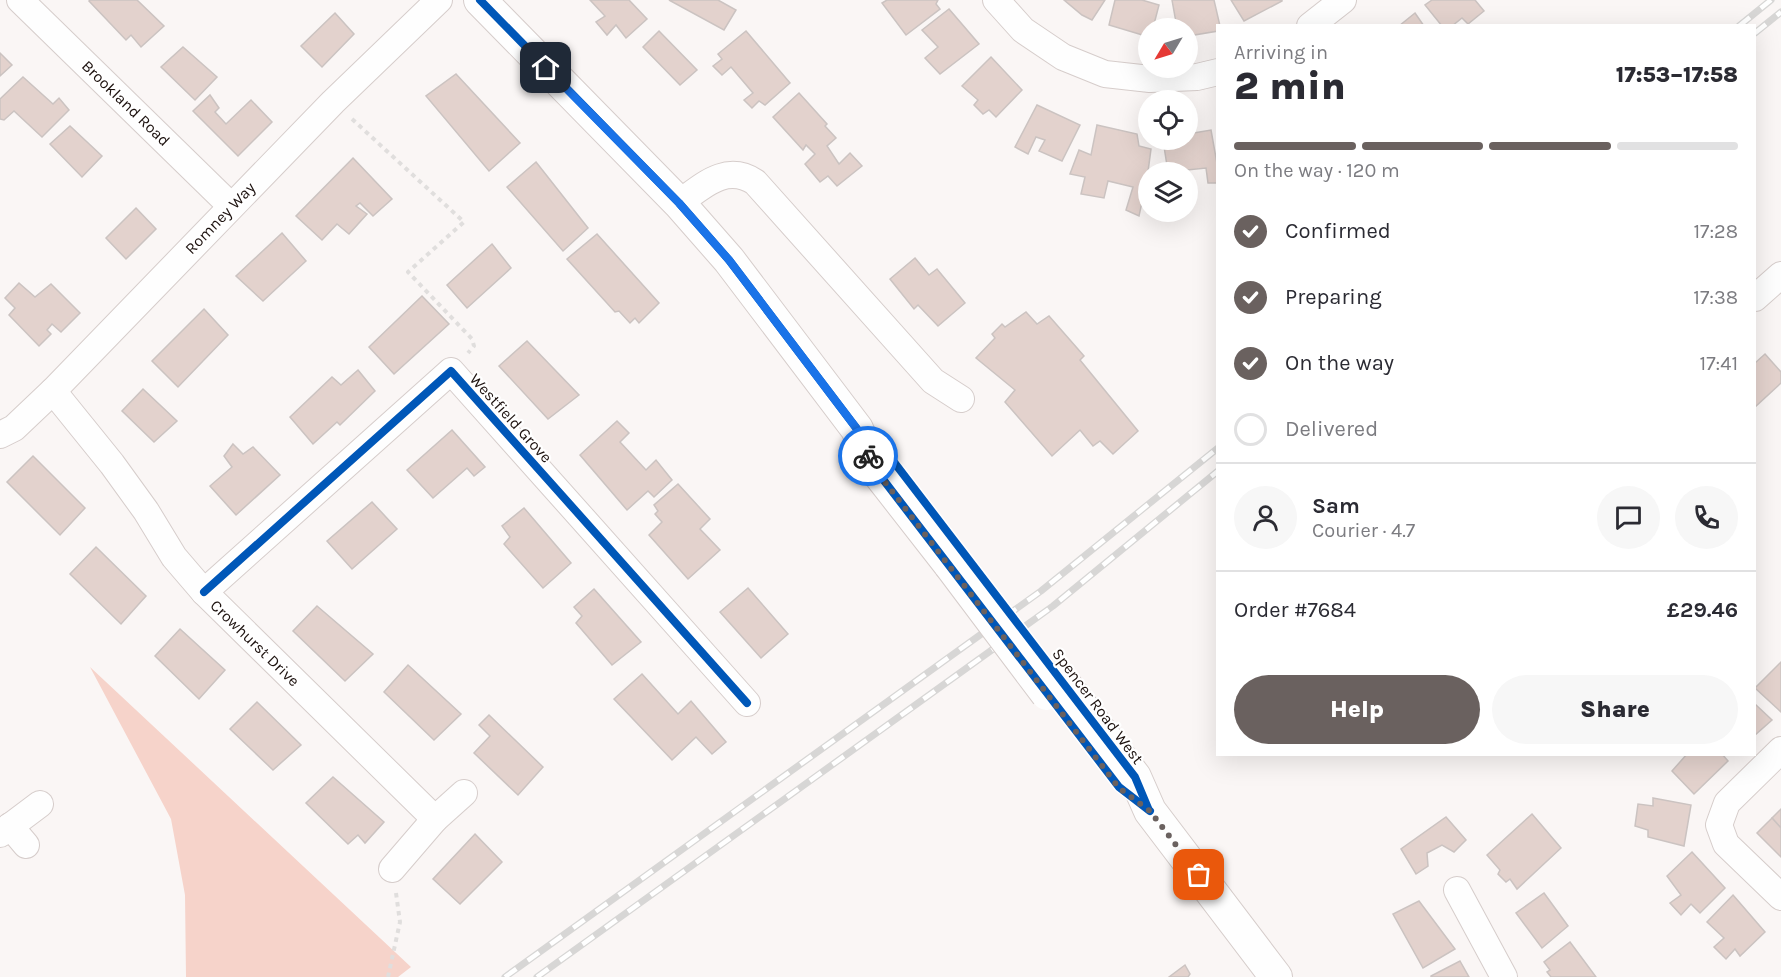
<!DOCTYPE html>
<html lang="en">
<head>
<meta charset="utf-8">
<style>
  body { margin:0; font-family:Karla,sans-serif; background:#f7f7f7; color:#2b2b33; height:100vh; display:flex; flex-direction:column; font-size:22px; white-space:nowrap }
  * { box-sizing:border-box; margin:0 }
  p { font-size:20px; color:#7c7c81 }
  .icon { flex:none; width:33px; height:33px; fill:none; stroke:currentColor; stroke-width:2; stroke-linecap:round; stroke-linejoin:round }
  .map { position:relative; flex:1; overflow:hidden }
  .panel { position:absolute; left:1216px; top:24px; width:540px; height:732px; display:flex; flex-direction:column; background:#fff; border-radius:0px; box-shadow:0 6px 24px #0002 }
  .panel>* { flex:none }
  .needle { width:39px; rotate:232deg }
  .tools { position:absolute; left:1138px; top:18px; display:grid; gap:12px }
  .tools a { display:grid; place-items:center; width:60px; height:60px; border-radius:50%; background:#fff; box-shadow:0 6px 24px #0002; font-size:30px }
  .pin { position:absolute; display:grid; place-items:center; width:51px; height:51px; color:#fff; margin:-26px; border-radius:12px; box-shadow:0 3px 9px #0006 }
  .courier { position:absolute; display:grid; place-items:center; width:60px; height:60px; margin:-30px; border:4px solid #1a73e8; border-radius:50%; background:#fff; color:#222; box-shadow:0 2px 8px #0007 }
  .headline em { font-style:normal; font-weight:800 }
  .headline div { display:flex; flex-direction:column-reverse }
  .headline { display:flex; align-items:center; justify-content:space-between; height:102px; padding:0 18px }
  h1 { font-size:39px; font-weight:800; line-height:45px }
  .bar { display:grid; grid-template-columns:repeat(4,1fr); gap:9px 6px; align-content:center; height:72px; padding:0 18px }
  .bar i { height:8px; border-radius:4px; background:#e1e1e2 }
  .bar .active { background:#6a615f }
  .bar p { grid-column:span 4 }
  .line { display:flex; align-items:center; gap:15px; padding:0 18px; border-top:2px solid #e1e1e2 }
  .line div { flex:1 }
  .round { display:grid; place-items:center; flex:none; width:63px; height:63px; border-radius:32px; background:#f7f7f7 }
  ol { padding:0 18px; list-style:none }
  li { display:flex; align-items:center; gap:18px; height:66px }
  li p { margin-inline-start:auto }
  li .icon { padding:6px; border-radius:50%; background:#6a615f; color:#fff; stroke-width:4 }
  li:last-child { color:#7c7c81 }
  li i { width:33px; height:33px; border:3px solid #e1e1e2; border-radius:50% }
  .action { display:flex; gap:12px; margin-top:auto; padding:12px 18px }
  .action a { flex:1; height:69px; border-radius:36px; background:#6a615f; color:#fff; font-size:24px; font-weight:800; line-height:69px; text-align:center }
  .action a+a { background:#f7f7f7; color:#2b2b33 }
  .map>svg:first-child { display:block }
</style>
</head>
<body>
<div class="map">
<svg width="1781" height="977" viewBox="0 0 1781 977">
  <rect width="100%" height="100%" fill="#faf6f5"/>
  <!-- green -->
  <path fill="#f6d3ca" d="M90,667L411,967L398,977H186L185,895L171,819Z"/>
  <!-- building -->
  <g fill="#e3d2cd" stroke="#cbc3c1" stroke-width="1.5">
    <path d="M90,0H137L164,26L141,47L131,35L126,40L89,1Z"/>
    <path d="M590,0H629L647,19L626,38L616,25L607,35L596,22L605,16Z"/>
    <path d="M669,0H718L736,10L724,30Z"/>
    <path d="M887,0H938L936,4L940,9L906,35L882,3Z"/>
    <path d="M1064,0H1105L1092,20L1082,15Z"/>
    <path d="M1115,0H1142L1159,5L1153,28H1149V37L1109,25Z"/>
    <path d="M1172,0H1214L1220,26H1218V31L1188,36V28H1177Z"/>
    <path d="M1231,0H1282V1L1244,21Z"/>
    <path d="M1432,0H1475L1484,11L1468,24L1462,18L1452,26H1442L1425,5Z"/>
    <path d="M949,9L979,44L940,74L925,58L938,47L922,30Z"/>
    <path d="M335,13L354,34L322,67L301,46Z"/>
    <path d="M1415,13L1424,26H1399Z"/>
    <path d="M659,31L697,70L680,85L643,47Z"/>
    <path d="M746,31L790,83L765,105L759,101L752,108L744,100L753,93L731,67L722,75L713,66L722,59L718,54Z"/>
    <path d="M183,47L217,77L195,100L161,67Z"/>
    <path d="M0,53L12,65L0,76Z"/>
    <path d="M991,57L1022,90L996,117L989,110L983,114L974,105L978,100L962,86Z"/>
    <path d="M456,74L520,143L489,171L426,96Z"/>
    <path d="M23,77L53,104L59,98L69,110L42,137L14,111L4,120L0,119V99Z"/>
    <path d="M799,93L827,124L825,126L836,138L827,146L839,164L850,153L862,166L837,186L828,176L820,182L805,164L815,154L806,145L803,150L773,117Z"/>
    <path d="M210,95L219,108L215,112L226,124L251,100L272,122L238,156L193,111Z"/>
    <path d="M1037,105L1080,125L1062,161L1039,151L1045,140L1036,137L1028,154L1015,147Z"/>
    <path d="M1097,125L1137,134L1139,146L1151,149L1147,179L1139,216L1126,210L1133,187L1108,181L1104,198L1081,194L1085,177L1070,174L1079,150L1091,155Z"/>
    <path d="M70,126L102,156L82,177L50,144Z"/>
    <path d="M1211,130L1218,169V183H1208L1206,168L1168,172L1163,140H1188V134Z"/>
    <path d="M353,158L392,199L373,216L360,203L356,206L367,214L349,234L337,224L322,240L296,216Z"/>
    <path d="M536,162L588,228L563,251L507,187Z"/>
    <path d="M136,208L156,229L126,259L106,238Z"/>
    <path d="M282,233L306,261L263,301L236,276Z"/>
    <path d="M597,234L659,303L639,323L635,318L630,323L619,311L615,312L567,259Z"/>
    <path d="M492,244L511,268L467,308L447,285Z"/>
    <path d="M915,258L929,275L937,269L965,303L938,326L918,305L914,309L890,279Z"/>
    <path d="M19,283L35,297L51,284L80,313L61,332L52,324L47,330L51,334L39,346L9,315L15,308L5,298Z"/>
    <path d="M422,296L449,324L394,374L369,347Z"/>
    <path d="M204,309L228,335L178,387L152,361Z"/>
    <path d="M1026,312L1037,324L1049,316L1084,356L1080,360L1138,431L1113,454L1100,441L1093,446L1080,430L1052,456L1005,402L1015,390L976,358L995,338L992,334L1002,324L1005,327Z"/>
    <path d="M527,341L579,395L548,419L499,366Z"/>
    <path d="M1765,354L1781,372V383L1755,407V363Z"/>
    <path d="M358,370L375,391L340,425L337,422L313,444L290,417L332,377L341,385Z"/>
    <path d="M143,389L177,421L154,442L122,411Z"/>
    <path d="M617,421L629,433L620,442L646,470L656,460L672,480L654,497L648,491L627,510L580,455Z"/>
    <path d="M452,430L485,467L474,476L467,468L433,498L407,470Z"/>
    <path d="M233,444L243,454L253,447L280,475L236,515L210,486L232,467L224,456Z"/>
    <path d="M33,456L85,508L60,535L7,482Z"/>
    <path d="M678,484L710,519L700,529L720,550L688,579L649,535L662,522L655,514L658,511L654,505Z"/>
    <path d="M372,502L397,529L352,569L327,541Z"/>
    <path d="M524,508L571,563L543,588L504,544L510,537L502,526Z"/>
    <path d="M96,547L146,596L121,624L70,574Z"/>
    <path d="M748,588L788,634L761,658L720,612Z"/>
    <path d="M594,589L641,642L612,665L576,623L582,616L574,607Z"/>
    <path d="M317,606L373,654L345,681L293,631Z"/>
    <path d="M180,629L225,670L199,699L155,656Z"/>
    <path d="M1781,662V712L1755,688Z"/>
    <path d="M408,665L461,714L434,740L384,692Z"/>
    <path d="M642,674L678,714L691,701L726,742L712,754L696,737L672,760L614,699Z"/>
    <path d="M257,702L301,745L273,770L230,729Z"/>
    <path d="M1755,704L1772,720L1755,735Z"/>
    <path d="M489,715L543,767L518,795L474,753L490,736L479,725Z"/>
    <path d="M1687,754H1722L1728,761L1694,794L1672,771Z"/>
    <path d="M333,777L384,822L365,843L358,835L348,844L306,803Z"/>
    <path d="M1653,798L1691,805L1684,846L1648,837V830L1635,826L1638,804L1653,806Z"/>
    <path d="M1781,809V828L1772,818Z"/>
    <path d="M1532,814L1561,848L1517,889L1510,879L1506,882L1498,874L1500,870L1487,855Z"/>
    <path d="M1446,817L1466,840L1454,852L1442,845L1427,853L1428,866L1416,874L1401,849Z"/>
    <path d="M1772,818L1781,828V857L1757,833Z"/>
    <path d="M475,834L502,862L460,904L433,879Z"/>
    <path d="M1692,852L1725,888L1700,913L1691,904L1681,915L1670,903L1681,895L1667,876Z"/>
    <path d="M1544,893L1568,926L1542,948L1516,913Z"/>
    <path d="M1733,895L1765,932L1740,956L1735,949L1726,959L1714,947L1724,938L1707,922Z"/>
    <path d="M1419,901L1455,949L1423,968L1393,914Z"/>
    <path d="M1570,942L1596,977H1551L1547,972L1550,970L1544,962Z"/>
    <path d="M1460,961L1469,977H1431V976Z"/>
    <path d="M1185,965L1190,974L1188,977H1169Z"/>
  </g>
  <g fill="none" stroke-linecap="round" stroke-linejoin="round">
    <defs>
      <g id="minor">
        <path d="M20,0L231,206"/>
        <path d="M996,0L1023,30L1063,57L1105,74L1150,79L1197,77L1218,72"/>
        <path d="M1310,26L1343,0"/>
        <path d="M679,203C703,186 726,163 755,182L933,381L961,399"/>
        <path d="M1755,298L1781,275"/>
        <path d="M53,391L112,464L146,511L174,557L204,592L435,819L392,869"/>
        <path d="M0,435L14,428L53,391L333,102L439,0"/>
        <path d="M204,592L451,371L747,703"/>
        <path d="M1781,750L1727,803L1719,825L1726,844L1781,897"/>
        <path d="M435,819L464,793"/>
        <path d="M10,826L26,845"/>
        <path d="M0,834L40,804"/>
        <path d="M1457,890L1504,977"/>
      </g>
      <g id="tertiary">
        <path d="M480,0L679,203L729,260L857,429L872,465L950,565"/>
        <path d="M1063,682L1135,777L1150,811L1276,977"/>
      </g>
    </defs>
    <!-- minor casing -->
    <use href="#minor" stroke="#d6cdcb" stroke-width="28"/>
    <!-- tertiary casing -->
    <use href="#tertiary" stroke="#d6cdcb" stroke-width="34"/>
    <!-- path -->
    <g stroke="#e0dedd" stroke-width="4" stroke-dasharray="4.5 4.5" stroke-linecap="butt">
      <path d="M352,119L464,222L408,272L472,339L474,346L468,353"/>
      <path d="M388,977L400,922L396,893"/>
    </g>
    <!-- minor -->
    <use href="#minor" stroke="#fefefe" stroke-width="26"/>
    <!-- tertiary -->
    <use href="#tertiary" stroke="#fefefe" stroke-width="32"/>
    <defs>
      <g id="rail">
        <path d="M1739,26L1771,0"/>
        <path d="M1755,33L1781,12"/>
        <path d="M505,977L1041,591L1218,448"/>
        <path d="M537,977L1053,606L1218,471"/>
      </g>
    </defs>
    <!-- rail casing -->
    <use href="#rail" stroke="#d7d6d5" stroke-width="7"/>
    <!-- rail -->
    <use href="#rail" stroke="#fff" stroke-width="4.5" stroke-dasharray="14" stroke-linecap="butt"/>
    <defs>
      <path id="tertiary-bridge" d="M950,565L1047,694"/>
    </defs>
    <!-- tertiary-bridge casing -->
    <use href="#tertiary-bridge" stroke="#d6cdcb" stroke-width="34" stroke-linecap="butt"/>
    <!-- tertiary-bridge -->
    <use href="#tertiary-bridge" stroke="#fefefe" stroke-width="32"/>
    <defs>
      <g id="cycleway">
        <path d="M480,0L679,203L729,260L857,429L872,465L1119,787L1150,811"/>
        <path d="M859,431L887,453L1135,777L1148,808"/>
        <path d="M204,592L451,371L747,703"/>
      </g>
    </defs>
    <!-- cycleway casing -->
    <use href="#cycleway" stroke="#fff" stroke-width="11"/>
    <!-- cycleway -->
    <use href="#cycleway" stroke="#0057b8" stroke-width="8"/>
  </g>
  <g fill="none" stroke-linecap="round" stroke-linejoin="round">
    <!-- done -->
    <path stroke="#6a615f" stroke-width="6" stroke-dasharray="0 10.8" d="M868,456L872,465L1119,788L1150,811L1199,875"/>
    <!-- route -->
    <path stroke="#1a73e8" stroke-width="8" d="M546,68L679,203L729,260L857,429L868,456"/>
  </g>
  <g text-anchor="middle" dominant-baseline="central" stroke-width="4.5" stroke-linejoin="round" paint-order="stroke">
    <!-- street labels -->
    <g font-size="16" fill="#1c110e" stroke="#fff">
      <text transform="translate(126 103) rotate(44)">Brookland Road</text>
      <text transform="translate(220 218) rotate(-46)">Romney Way</text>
      <text transform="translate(511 418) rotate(48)">Westfield Grove</text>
      <text transform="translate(255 643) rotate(44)">Crowhurst Drive</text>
      <text transform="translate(1098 706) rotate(53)">Spencer Road West</text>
    </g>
  </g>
</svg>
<div class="tools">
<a><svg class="needle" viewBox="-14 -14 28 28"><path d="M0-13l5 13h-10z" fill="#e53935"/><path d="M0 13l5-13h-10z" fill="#7c7c81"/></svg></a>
<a><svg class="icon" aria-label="locate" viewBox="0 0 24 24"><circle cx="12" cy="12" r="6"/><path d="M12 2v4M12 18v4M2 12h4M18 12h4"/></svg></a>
<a><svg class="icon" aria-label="layers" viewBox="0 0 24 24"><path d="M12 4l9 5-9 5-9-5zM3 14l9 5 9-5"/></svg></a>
</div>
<div class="pin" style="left:1199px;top:875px;background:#ea580c"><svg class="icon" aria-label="bag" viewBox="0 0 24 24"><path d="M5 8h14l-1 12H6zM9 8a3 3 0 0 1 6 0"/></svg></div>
<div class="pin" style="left:546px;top:68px;background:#1f2937"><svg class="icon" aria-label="home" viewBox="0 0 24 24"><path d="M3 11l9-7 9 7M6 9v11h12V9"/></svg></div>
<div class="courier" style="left:868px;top:456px"><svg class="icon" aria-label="bike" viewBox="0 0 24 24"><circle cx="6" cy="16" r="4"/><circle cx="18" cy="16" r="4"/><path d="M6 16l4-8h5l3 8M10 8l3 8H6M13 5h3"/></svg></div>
<section class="panel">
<div class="headline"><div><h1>2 min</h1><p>Arriving in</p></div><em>17:53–17:58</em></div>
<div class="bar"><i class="active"></i><i class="active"></i><i class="active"></i><i></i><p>On the way · 120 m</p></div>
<ol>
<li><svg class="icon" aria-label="check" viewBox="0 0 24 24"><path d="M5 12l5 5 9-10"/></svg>Confirmed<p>17:28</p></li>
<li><svg class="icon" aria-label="check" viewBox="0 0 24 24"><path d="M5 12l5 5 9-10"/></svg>Preparing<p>17:38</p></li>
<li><svg class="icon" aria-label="check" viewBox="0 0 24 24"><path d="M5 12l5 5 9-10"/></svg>On the way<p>17:41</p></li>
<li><i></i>Delivered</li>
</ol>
<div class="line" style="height:108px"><a class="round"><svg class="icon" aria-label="person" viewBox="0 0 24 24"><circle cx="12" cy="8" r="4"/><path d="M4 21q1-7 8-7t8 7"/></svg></a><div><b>Sam</b><p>Courier · 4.7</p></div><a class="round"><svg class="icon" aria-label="chat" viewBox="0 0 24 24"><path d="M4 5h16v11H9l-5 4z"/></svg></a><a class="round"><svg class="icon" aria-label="phone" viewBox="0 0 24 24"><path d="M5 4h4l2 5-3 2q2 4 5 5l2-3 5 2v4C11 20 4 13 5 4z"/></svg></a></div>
<div class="line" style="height:78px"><div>Order #7684</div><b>£29.46</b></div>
<div class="action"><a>Help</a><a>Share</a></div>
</section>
</div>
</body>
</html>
